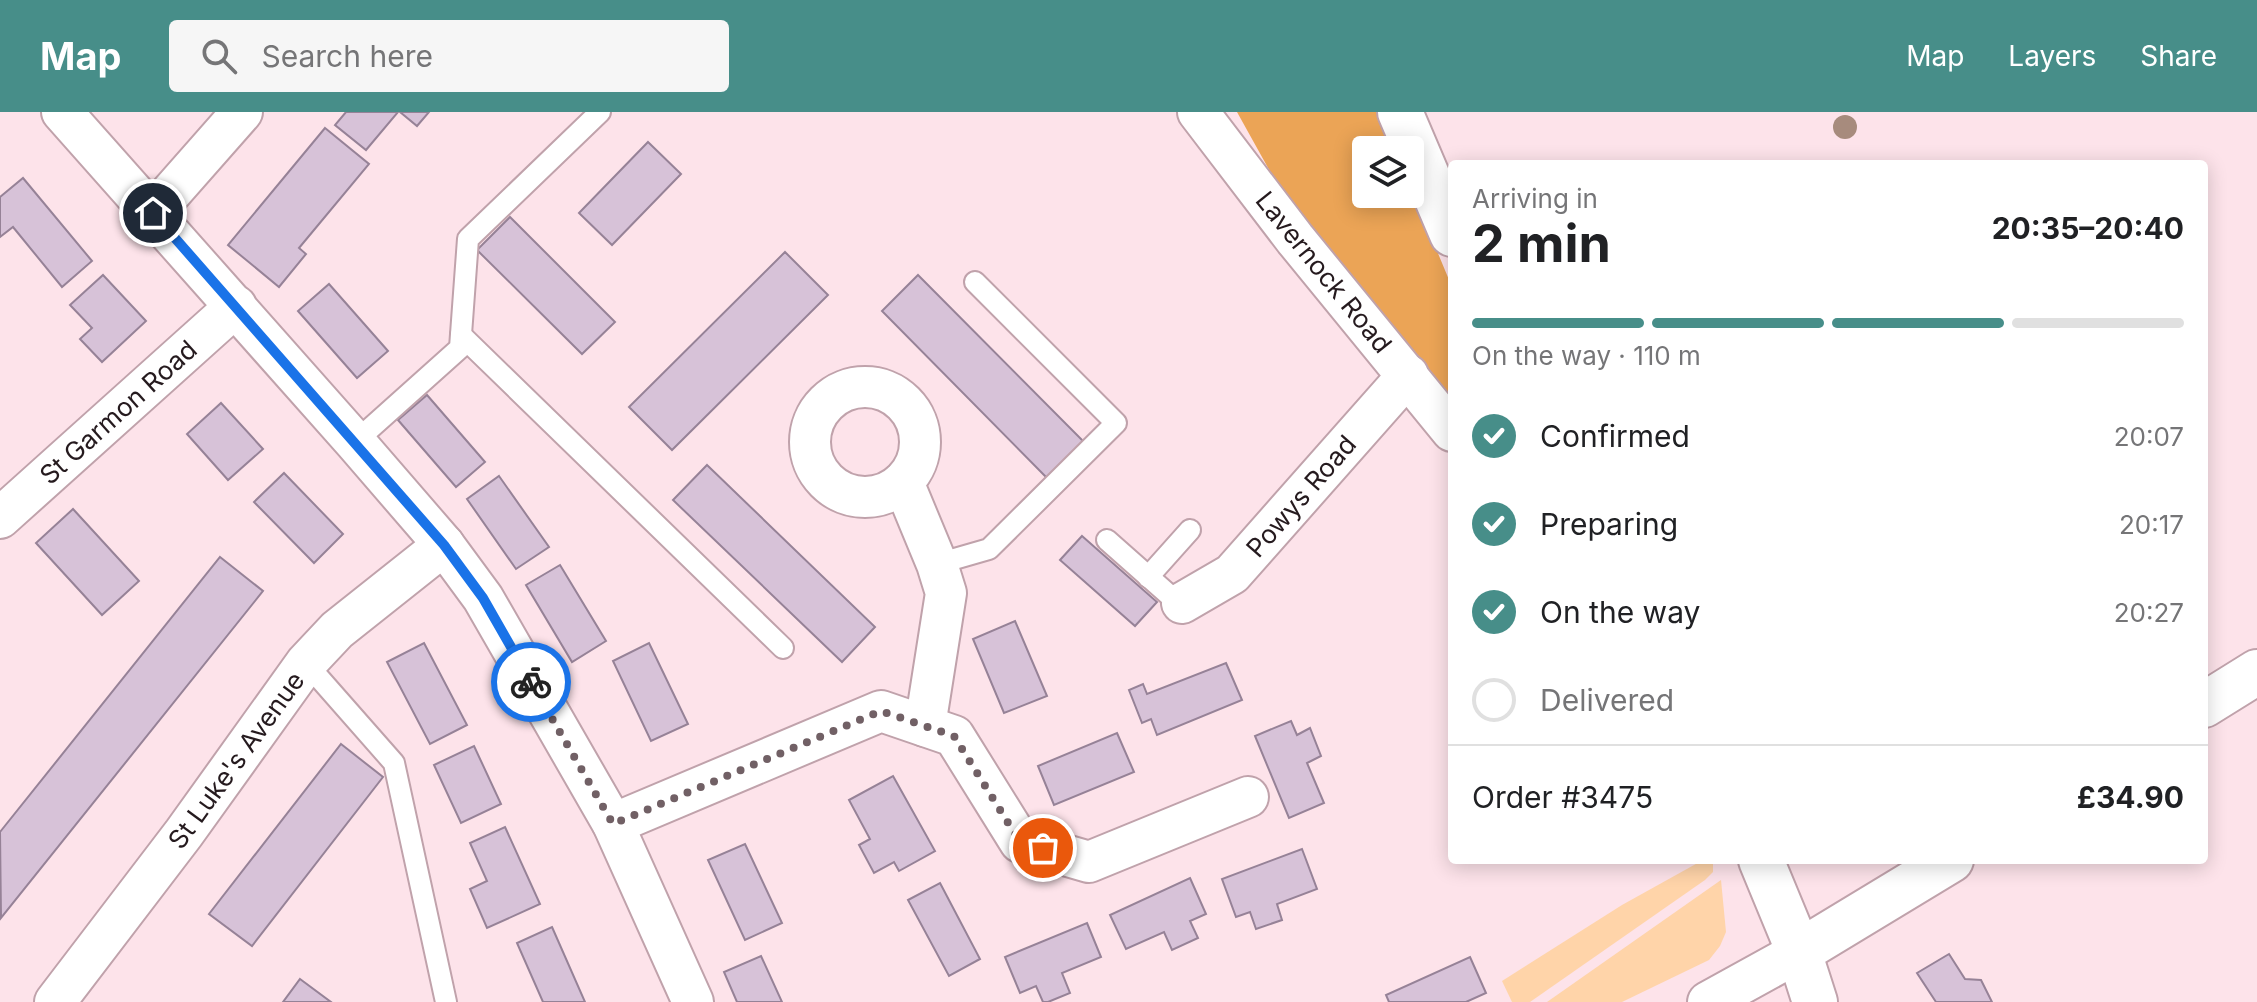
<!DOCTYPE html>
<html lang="en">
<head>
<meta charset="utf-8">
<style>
  body { margin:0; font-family:Inter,sans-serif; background:#f6f6f6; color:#202124; height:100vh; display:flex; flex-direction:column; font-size:30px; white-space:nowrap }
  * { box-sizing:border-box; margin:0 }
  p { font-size:26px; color:#757577 }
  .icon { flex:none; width:44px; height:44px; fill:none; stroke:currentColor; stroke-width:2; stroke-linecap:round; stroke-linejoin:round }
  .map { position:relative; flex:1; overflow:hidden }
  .side { position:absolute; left:1448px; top:48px; width:760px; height:704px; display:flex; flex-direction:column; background:#fff; border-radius:8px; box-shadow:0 4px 20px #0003 }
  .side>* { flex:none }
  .tools { position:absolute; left:1352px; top:24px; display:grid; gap:16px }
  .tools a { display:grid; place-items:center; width:72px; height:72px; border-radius:8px; background:#fff; box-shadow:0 4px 20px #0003; font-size:40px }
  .pin { position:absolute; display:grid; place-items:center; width:68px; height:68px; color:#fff; margin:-34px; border:4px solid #fff; border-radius:50%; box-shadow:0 2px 8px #0007 }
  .courier { position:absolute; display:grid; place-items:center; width:80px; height:80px; margin:-40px; border:6px solid #1a73e8; border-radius:50%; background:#fff; color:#222; box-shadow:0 2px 10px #0007 }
  .overview em { font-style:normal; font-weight:700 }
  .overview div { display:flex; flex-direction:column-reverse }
  .overview { display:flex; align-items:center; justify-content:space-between; height:136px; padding:0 24px }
  h1 { font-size:52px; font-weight:700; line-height:60px }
  .bar { display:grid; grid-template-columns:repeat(4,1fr); gap:12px 8px; align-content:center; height:96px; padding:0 24px }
  .bar i { height:10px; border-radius:6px; background:#e0e0e0 }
  .bar .current { background:#478e89 }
  .bar p { grid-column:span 4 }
  .line { display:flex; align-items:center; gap:20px; padding:0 24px; border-top:2px solid #e0e0e0 }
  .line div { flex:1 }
  ol { padding:0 24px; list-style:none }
  li { display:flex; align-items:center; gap:24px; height:88px }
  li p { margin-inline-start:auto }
  li .icon { padding:8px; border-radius:50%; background:#478e89; color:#fff; stroke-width:4 }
  li:last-child { color:#757577 }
  li i { width:44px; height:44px; border:4px solid #e0e0e0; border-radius:50% }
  header { display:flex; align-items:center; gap:48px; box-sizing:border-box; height:112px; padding:0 40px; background:#478e89; color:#fff }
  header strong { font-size:38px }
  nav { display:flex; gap:44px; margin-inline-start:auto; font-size:28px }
  .search { width:560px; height:72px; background:#f6f6f6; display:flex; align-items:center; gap:20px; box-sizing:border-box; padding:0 28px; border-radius:8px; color:#757577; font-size:30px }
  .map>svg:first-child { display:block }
</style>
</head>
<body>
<header>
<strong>Map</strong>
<div class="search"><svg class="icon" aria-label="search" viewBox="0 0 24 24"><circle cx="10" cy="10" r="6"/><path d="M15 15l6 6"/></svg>Search here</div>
<nav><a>Map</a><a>Layers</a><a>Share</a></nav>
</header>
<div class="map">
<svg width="2257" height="890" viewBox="0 0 2257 890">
  <rect width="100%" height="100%" fill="#fde3ea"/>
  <!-- green -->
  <g fill="#ffd4a9">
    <path d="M1703,748H1713V760L1705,768L1530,890H1512L1502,869L1622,793Z"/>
    <path d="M1721,768L1726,820L1720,834L1709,848L1622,890H1547Z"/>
  </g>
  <!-- forest -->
  <path fill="#eba456" d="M1237,0H1379L1395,38H1366V82H1410V74L1452,175V285L1358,175L1272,63Z"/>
  <!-- building -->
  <g fill="#d7c2d8" stroke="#968297" stroke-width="2">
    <path d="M346,0H398L366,38L335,13Z"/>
    <path d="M400,0H429L417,14Z"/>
    <path d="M325,16L369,52L299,136L306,142L279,175L228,133Z"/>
    <path d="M648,30L681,62L612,133L579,101Z"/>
    <path d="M23,66L92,149L62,175L13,115L0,125V85Z"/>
    <path d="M510,105L615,210L582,242L477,138Z"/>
    <path d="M785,140L828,183L672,338L629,295Z"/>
    <path d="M103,163L146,209L102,250L80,227L92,216L70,193Z"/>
    <path d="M918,163L1084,330L1047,366L882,199Z"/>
    <path d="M329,172L388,239L357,266L298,199Z"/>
    <path d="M427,283L485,350L456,375L398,308Z"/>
    <path d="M221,291L263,337L228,368L187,322Z"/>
    <path d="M707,353L875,515L842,550L673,388Z"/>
    <path d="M284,361L343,422L314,451L254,390Z"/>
    <path d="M499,364L549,435L516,457L467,387Z"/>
    <path d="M73,397L139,469L102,503L36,431Z"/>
    <path d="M1082,424L1157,490L1135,514L1060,448Z"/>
    <path d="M220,445L263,479L1,806L0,720Z"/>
    <path d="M560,453L606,529L572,550L526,473Z"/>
    <path d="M1015,509L1047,584L1004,601L973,527Z"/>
    <path d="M424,531L467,613L430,632L387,550Z"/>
    <path d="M649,531L688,612L651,629L613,549Z"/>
    <path d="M1226,551L1242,588L1157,623L1151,607L1142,611L1129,578L1143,572L1147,582Z"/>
    <path d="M1291,609L1297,623L1310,616L1321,644L1307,651L1324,691L1289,706L1255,624Z"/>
    <path d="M1117,621L1134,660L1054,693L1038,654Z"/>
    <path d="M341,632L383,665L252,834L209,802Z"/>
    <path d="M474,634L501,692L461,711L434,653Z"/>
    <path d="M893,664L935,739L899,759L894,750L874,761L859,733L870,727L849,688Z"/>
    <path d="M505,715L540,792L487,816L470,777L487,769L470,731Z"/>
    <path d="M745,732L782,811L745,828L708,748Z"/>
    <path d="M1302,737L1317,777L1277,792L1282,808L1256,817L1250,800L1236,805L1222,767Z"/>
    <path d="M1190,766L1206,802L1190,809L1198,826L1172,838L1164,820L1126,837L1110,803Z"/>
    <path d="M940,771L980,847L949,864L908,788Z"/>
    <path d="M1087,811L1101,845L1062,861L1070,881L1048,890H1043L1036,874L1020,881L1005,845Z"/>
    <path d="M552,815L585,890H543L517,831Z"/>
    <path d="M1949,842L1965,867L1981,868L1992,890H1936L1917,861Z"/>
    <path d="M761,844L782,890H737L724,860Z"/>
    <path d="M1470,845L1486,881L1466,890H1389L1386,883Z"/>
    <path d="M300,867L331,890H283Z"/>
  </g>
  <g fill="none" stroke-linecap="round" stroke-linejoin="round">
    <defs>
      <g id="service">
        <path d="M461,223L783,536"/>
        <path d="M355,330L460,236L468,127L600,0"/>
        <path d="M1107,428L1168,482L1182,491"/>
        <path d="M937,452L989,437L1116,311L975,170"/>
        <path d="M1148,465L1190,418"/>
        <path d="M306,551L394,651L446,890"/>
      </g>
      <g id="minor">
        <path d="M62,0L355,330L444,433L483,486L613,712L693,890"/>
        <path d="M1198,0L1295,127L1452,319"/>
        <path d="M153,101L242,0"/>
        <circle cx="865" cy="330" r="55"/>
        <path d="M903,370L937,452L946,481L925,614"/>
        <path d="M0,406L236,194"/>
        <path d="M1182,491L1232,462L1408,263"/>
        <path d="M613,712L881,599L954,624L1020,730L1089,750L1248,685"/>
        <path d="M55,890L184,721L306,551L337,518L444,433"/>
        <path d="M1708,890L1799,840"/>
      </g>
      <g id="tertiary">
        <path d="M2204,593L2257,560"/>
        <path d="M1799,840L1951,748"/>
      </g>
      <g id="secondary">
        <path d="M1400,0L1452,122"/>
        <path d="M1761,748L1799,840L1815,890"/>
      </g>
    </defs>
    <!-- service casing -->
    <use href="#service" stroke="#c0a2ab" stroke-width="24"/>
    <!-- minor casing -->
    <use href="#minor" stroke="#c0a2ab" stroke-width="44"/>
    <!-- tertiary casing -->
    <use href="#tertiary" stroke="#c0a2ab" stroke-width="48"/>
    <!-- secondary casing -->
    <use href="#secondary" stroke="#c0a2ab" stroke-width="48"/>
    <!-- service -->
    <use href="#service" stroke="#fff" stroke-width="20"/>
    <!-- minor -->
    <use href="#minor" stroke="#fff" stroke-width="40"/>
    <!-- tertiary -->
    <use href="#tertiary" stroke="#fff" stroke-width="44"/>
    <!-- secondary -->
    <use href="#secondary" stroke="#fff" stroke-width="44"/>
  </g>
  <!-- trees -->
  <circle fill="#a78b7d" cx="1845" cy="15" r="12"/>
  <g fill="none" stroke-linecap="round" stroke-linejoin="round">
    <!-- done -->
    <path stroke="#716065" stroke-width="8" stroke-dasharray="0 14.4" d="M531,570L613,712L881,599L954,624L1020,730L1043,736"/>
    <!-- route -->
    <path stroke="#1a73e8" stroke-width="10" d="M153,101L444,433L483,486L531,570"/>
  </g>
  <g text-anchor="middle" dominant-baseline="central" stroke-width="8" stroke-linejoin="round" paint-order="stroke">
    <!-- street labels -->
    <g font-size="26" fill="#251a1e" stroke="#fff">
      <text transform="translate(1324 160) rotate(51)">Lavernock Road</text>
      <text transform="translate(118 300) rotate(-42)">St Garmon Road</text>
      <text transform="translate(1301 384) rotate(-49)">Powys Road</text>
      <text transform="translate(236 648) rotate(-54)">St Luke's Avenue</text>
    </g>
  </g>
</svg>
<div class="tools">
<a><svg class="icon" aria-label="layers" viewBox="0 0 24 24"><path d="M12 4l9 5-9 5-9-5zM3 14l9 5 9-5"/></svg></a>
</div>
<div class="pin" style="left:1043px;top:736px;background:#ea580c"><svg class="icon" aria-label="bag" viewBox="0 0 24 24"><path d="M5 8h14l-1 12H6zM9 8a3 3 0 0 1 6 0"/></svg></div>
<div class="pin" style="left:153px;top:101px;background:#1f2937"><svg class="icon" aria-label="home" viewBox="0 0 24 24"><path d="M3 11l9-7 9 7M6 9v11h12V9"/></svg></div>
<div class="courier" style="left:531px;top:570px"><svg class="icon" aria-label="bike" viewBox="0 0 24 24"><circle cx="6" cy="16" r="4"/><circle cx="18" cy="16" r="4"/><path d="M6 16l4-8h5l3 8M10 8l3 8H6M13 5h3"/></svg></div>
<section class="side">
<div class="overview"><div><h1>2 min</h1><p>Arriving in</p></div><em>20:35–20:40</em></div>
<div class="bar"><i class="current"></i><i class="current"></i><i class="current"></i><i></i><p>On the way · 110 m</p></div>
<ol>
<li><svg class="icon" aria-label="check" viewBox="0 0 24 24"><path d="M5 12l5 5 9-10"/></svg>Confirmed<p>20:07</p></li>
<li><svg class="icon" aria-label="check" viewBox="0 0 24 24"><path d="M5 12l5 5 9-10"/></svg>Preparing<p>20:17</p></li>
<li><svg class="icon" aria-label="check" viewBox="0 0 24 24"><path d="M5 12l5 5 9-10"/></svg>On the way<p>20:27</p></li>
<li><i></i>Delivered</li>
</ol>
<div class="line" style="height:104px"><div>Order #3475</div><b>£34.90</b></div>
</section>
</div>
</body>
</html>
